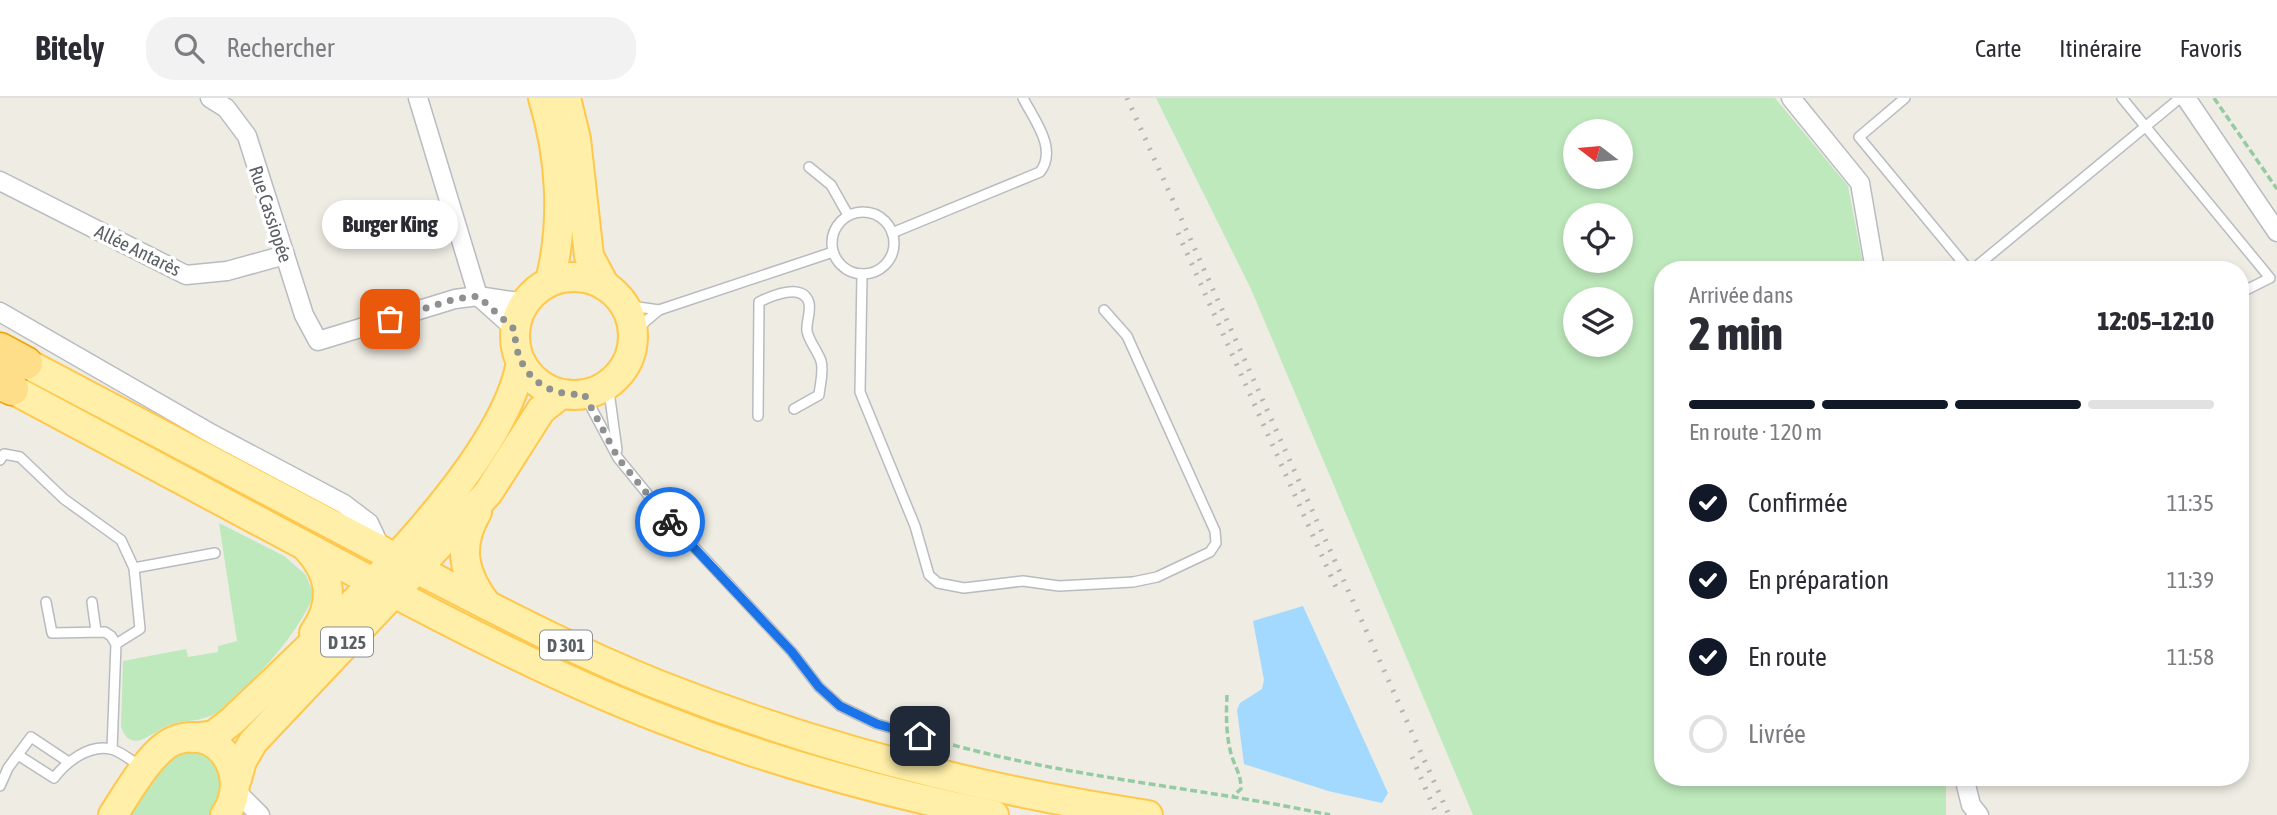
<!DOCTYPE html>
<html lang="fr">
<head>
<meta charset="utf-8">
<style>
  body { margin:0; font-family:"Asap Condensed",sans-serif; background:#f2f2f3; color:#2b2b33; height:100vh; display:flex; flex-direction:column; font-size:26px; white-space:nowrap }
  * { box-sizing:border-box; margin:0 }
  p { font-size:23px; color:#7c7c81 }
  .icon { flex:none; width:38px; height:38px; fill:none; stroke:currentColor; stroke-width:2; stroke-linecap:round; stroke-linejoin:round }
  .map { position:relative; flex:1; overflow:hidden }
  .sheet { position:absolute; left:1654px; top:163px; width:595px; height:525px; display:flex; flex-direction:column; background:#fff; border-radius:28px; box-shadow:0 4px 10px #0003 }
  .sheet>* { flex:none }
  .needle { width:46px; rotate:286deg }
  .buttons { position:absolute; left:1563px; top:21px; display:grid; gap:14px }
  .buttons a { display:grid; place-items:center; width:70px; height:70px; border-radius:50%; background:#fff; box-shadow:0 4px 10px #0003; font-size:35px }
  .pin { position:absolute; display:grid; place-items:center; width:60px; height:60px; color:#fff; margin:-30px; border-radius:14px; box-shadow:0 4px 10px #0006 }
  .courier { position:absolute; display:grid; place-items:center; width:70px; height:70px; margin:-35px; border:5px solid #1a73e8; border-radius:50%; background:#fff; color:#222; box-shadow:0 2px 9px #0007 }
  .bubble { position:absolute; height:49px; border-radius:24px; background:#fff; box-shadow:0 4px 10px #0003; font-size:23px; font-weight:800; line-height:49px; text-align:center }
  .summary em { font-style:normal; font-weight:800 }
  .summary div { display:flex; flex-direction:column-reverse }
  .summary { display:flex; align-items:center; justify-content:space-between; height:119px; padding:0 35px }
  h1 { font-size:46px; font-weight:800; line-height:52px }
  .bar { display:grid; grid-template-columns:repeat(4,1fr); gap:10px 7px; align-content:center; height:84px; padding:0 35px }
  .bar i { height:9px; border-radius:5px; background:#e1e1e2 }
  .bar .on { background:#111827 }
  .bar p { grid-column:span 4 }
  ol { padding:0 35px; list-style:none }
  li { display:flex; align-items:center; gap:21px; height:77px }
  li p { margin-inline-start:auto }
  li .icon { padding:7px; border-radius:50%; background:#111827; color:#fff; stroke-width:4 }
  li:last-child { color:#7c7c81 }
  li i { width:38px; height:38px; border:4px solid #e1e1e2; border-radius:50% }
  header { display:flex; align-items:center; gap:42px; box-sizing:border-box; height:98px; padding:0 35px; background:#fff; border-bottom:2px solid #e1e1e2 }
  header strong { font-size:33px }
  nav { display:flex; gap:38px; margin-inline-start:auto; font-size:24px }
  .search { width:490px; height:63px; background:#f2f2f3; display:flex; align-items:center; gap:18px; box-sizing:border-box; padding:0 24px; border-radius:28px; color:#7c7c81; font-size:26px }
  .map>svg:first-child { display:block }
</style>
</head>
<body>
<header>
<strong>Bitely</strong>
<div class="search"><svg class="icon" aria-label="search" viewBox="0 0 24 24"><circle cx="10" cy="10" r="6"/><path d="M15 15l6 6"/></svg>Rechercher</div>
<nav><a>Carte</a><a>Itinéraire</a><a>Favoris</a></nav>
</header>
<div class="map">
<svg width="2277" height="717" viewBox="0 0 2277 717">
  <rect width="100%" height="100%" fill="#efece3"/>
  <!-- green -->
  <g fill="#bee9bc" fill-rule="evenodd">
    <path d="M1156,0H1775L1848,88L1864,171L1662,172V679H1946V717H1473L1251,191ZM1575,33H1620V79H1575ZM1575,117H1620V163H1575ZM1575,201H1620V247H1575Z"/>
    <path d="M219,425L284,458L306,477L314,498C295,537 270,566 238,595C231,601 223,611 214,616C199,625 178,621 163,630C147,639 130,654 121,629L123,563L186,551L188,559L218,554V548L237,543Z"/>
    <path d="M187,652C210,654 231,673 222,698C220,705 213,712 209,717H128L167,662Z"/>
  </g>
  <!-- water -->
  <path fill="#a3d9ff" d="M1303,508L1388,695L1382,705L1328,693L1244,666L1237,612L1240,605L1262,591L1264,582L1253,523Z"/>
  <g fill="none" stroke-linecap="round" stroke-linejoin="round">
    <defs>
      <g id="lane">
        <path d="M1905,0L1859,39L1969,172"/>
        <path d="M2122,0L2270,180L2240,195"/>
        <path d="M809,69L831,87L848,117"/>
        <circle cx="863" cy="145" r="31"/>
        <path d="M892,135L1040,74C1058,51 1034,22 1023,0"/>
        <path d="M1972,172L2180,0"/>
        <path d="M862,176L860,294L915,428L929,477L938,485L964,490L1023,483L1059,488L1133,484L1157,479L1210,454L1216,445L1215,433L1127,238L1104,212"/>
        <path d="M624,207L659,212"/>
        <path d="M633,234L659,212L833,154"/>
        <path d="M608,286L617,352"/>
        <path d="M584,296L618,360L668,421L792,554L819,589L840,608L877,626L941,644"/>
        <path d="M758,318L759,204C771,198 803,184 809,205C811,214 806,224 807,233C809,244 818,253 821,263C824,274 820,286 819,297L794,311"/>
        <path d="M0,362L4,356L20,359L64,401L121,442L134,470L140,531L116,546L112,651"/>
        <path d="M134,470L215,455"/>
        <path d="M46,504L52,535L105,534L111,538L116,546"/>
        <path d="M92,504L96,533"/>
        <path d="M18,657L54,680C66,664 89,646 111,651C120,653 132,663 140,668"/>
        <path d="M0,688L8,670L31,639L67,663"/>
      </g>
      <g id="street">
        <path d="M210,0L226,10L247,38L304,217L318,243L455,201L478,198L525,205"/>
        <path d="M418,0L478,198L515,231"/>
        <path d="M1791,0L1860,85L1875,172"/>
        <path d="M2186,0L2277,134"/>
        <path d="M0,83L186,177L227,173L285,157"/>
        <path d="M0,214L212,336L344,406L369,425L382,453"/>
        <path d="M1964,679L1971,707L1979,717"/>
        <path d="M237,694L260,717"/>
      </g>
      <g id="primary">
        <path d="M543,0C561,59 565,124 550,183"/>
        <path d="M566,0L576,41L589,158L605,188"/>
        <circle cx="574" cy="238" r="59"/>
        <path d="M26,265C152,332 278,399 405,465C489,508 571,552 659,587C816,649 981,692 1148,717"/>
        <path d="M12,291C117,347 222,403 326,459C436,518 546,576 662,621C769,663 882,694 994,717"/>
        <path d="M477,414C457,448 463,476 487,507"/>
        <path d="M307,450C332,477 335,505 314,535"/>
        <path d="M193,640L214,637L232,623C313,545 502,375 521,264"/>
        <path d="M237,681L242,663L253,644L488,395L541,312L561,296"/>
        <path d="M113,717C127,696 152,650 176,642C222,626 251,681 225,717"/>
      </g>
      <g id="highway">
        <path d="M0,251L26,265"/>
        <path d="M0,285L12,291"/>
      </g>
    </defs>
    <!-- lane casing -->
    <use href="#lane" stroke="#b8bbc0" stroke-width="12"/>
    <!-- street casing -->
    <use href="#street" stroke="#b8bbc0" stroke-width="21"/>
    <!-- primary casing -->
    <use href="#primary" stroke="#ffc84c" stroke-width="32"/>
    <!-- highway casing -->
    <use href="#highway" stroke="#f2a000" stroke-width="35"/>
    <!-- path -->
    <g stroke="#95cba3" stroke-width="3.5" stroke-dasharray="7 3.5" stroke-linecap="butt">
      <path d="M2214,0L2277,91"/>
      <path d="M1227,597C1226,617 1226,640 1232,659C1236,671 1241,677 1241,691L1233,698"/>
      <path d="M953,647C1078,681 1205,690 1330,717"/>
    </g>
    <!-- lane -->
    <use href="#lane" stroke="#fff" stroke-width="9"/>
    <!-- street -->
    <use href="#street" stroke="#fff" stroke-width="18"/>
    <!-- primary -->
    <use href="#primary" stroke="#ffefa8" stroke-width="28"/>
    <!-- highway -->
    <use href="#highway" stroke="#ffde8a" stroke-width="32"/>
    <!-- rail -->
    <g stroke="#b4b5b6" stroke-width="5" stroke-dasharray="2 9" stroke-linecap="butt">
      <path d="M1127,0L1449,717"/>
      <path d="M1178,135L1339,496"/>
      <path d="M1412,659L1437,717"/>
    </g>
  </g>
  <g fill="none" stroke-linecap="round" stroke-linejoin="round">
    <!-- done -->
    <path stroke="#8f9191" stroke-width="7" stroke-dasharray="0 12.6" d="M390,221L455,201L478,198L515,232C514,272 543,300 584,296L618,360L670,424"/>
    <!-- route -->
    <path stroke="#1a73e8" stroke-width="9" d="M670,424L792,554L819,589L840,608L877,626L920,638"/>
  </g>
  <g text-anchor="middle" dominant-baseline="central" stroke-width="7" stroke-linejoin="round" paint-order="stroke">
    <!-- shield labels -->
    <g fill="#fff" stroke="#8c9093" stroke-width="2">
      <rect x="321" y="529.5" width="52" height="29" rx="5"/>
      <rect x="540" y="532.5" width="52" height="29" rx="5"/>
    </g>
    <g font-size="18" font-weight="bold" fill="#5b6065">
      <text x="347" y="544">D 125</text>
      <text x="566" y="547">D 301</text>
    </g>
    <!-- street labels -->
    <g font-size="19" fill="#5b6065" stroke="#fff">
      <text transform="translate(271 116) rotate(72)">Rue Cassiopée</text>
      <text transform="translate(138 152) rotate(26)">Allée Antarès</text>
    </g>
  </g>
</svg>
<div class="buttons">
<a><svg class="needle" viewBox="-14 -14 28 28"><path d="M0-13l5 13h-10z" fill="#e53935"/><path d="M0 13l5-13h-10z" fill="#7c7c81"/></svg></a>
<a><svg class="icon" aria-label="locate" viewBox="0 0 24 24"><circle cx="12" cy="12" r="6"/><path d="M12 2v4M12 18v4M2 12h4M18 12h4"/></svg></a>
<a><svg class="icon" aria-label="layers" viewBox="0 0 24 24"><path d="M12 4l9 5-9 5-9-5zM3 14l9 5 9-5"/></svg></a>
</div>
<div class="pin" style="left:390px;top:221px;background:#ea580c"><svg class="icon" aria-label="bag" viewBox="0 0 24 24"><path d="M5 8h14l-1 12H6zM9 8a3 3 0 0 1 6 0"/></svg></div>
<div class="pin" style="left:920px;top:638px;background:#1f2937"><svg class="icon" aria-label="home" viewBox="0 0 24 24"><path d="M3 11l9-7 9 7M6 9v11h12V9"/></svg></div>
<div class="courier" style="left:670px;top:424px"><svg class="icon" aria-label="bike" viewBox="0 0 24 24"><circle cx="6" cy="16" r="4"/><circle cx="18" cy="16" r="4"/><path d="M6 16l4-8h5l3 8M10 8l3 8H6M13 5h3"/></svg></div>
<div class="bubble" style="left:322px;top:102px;width:136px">Burger King</div>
<section class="sheet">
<div class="summary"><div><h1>2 min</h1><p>Arrivée dans</p></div><em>12:05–12:10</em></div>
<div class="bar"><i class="on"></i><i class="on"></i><i class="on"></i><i></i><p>En route · 120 m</p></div>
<ol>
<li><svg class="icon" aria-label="check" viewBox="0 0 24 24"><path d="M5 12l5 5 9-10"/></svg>Confirmée<p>11:35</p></li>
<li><svg class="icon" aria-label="check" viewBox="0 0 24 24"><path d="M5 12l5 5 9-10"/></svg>En préparation<p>11:39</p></li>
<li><svg class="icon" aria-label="check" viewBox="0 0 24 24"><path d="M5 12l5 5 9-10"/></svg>En route<p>11:58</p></li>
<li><i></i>Livrée</li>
</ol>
</section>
</div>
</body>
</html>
